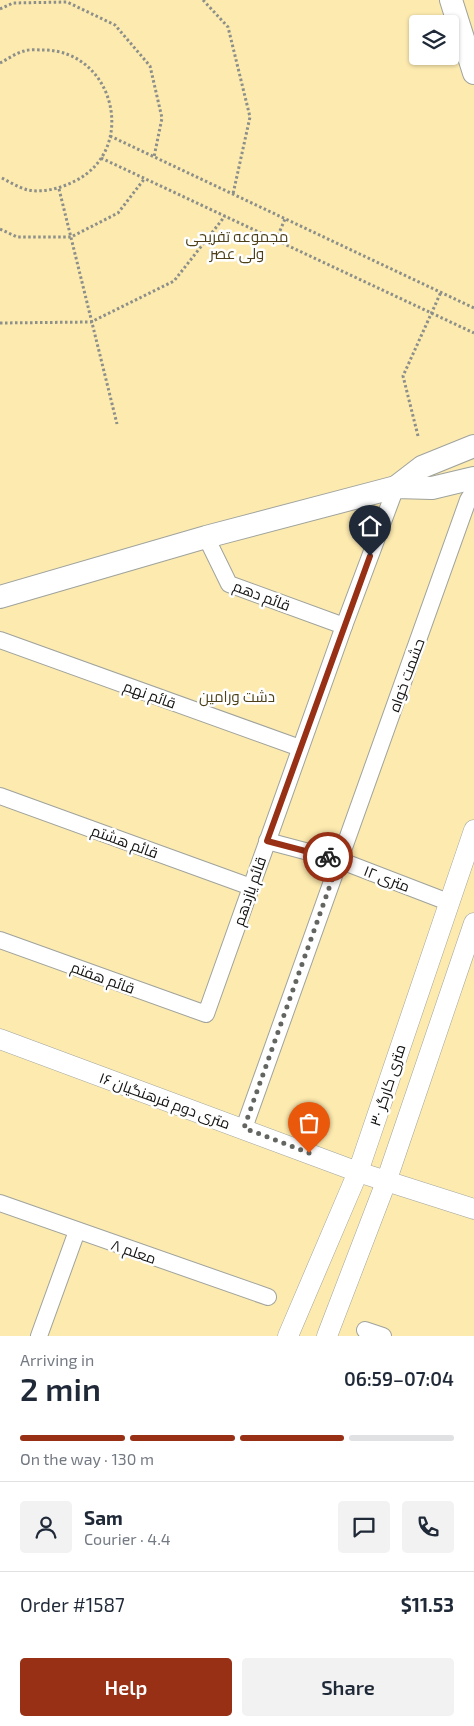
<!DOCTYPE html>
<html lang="en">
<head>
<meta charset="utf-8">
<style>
  body { margin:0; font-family:"Exo 2",Cairo,sans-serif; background:#f2f2f3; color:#1f2937; height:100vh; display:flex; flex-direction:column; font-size:19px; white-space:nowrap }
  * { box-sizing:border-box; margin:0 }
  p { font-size:16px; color:#747a83 }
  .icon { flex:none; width:28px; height:28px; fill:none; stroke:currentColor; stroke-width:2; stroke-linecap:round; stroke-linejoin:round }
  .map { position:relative; height:1336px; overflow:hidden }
  .drawer { display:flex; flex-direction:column; background:#fff; flex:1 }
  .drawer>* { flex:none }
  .controls { position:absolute; left:409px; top:15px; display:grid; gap:10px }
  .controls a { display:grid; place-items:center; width:50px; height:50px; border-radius:5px; background:#fff; box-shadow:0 1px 4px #0004; font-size:25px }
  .pin { position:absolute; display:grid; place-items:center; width:42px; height:42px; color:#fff; margin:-51px -21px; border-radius:50% 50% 50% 0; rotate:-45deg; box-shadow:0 0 5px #0007 }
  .pin .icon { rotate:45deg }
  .courier { position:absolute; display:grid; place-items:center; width:50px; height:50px; margin:-25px; border:4px solid #983015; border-radius:50%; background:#fff; color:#222; box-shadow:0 1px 6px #0007 }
  .head em { font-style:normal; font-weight:600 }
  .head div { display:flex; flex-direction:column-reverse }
  .head { display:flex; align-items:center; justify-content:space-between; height:85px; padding:0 20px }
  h1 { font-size:32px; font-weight:600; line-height:38px }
  .bar { display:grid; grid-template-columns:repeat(4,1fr); gap:8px 5px; align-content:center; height:60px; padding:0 20px }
  .bar i { height:6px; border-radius:4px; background:#e0e1e3 }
  .bar .selected { background:#983015 }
  .bar p { grid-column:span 4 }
  .line { display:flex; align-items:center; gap:12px; padding:0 20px; border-top:1px solid #e0e1e3 }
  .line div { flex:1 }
  .round { display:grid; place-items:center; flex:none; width:52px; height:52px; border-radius:5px; background:#f2f2f3 }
  .button { display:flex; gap:10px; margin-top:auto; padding:10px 20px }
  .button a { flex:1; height:58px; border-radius:5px; background:#983015; color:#fff; font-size:20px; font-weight:600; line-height:58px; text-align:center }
  .button a+a { background:#f2f2f3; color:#1f2937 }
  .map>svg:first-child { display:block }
</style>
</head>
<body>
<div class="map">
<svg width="474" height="1336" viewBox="0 0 474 1336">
  <rect width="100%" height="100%" fill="#f7fcf4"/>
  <!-- green -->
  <path fill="#fdeaaf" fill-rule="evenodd" d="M0,0H474V1336H0ZM418,24H450V56H418Z"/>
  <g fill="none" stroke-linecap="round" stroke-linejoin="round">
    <defs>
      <g id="minor">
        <path d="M206,537L229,584L344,626"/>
        <path d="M0,640L300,748"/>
        <path d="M0,796L251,887"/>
        <path d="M267,841L339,860L448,902"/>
        <path d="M0,940L206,1014L344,626L396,487"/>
        <path d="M244,1128L468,500L474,490"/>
        <path d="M0,1203L268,1297"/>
        <path d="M365,1330L383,1336"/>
        <path d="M39,1336L77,1231"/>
      </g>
      <g id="tertiary">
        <path d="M0,1039L358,1172L474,1209"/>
        <path d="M288,1336L358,1172L474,830"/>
        <path d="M327,1336L386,1182L474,923"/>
      </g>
      <g id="secondary">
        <path d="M451,0L474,73"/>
        <path d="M396,487L422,467L474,446"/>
        <path d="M0,597L206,537L396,487L432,488L474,478"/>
      </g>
    </defs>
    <!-- minor casing -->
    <use href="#minor" stroke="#9fa39c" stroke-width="18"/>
    <!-- tertiary casing -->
    <use href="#tertiary" stroke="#9fa39c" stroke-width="21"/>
    <!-- secondary casing -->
    <use href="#secondary" stroke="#9fa39c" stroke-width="24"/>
    <!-- path -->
    <g stroke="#8c8f8a" stroke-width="3" stroke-dasharray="2.5 2.5" stroke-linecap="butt">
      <path d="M203,0L228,27L250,117L233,194"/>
      <path d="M0,9L13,3L67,2L115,25L150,66L162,118L154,157"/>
      <path d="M0,63C8,59 16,53 24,51C29,49 37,50 43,50C114,50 139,149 75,181C61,188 44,193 28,190C19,188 8,181 0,177"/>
      <path d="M110,136L474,308"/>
      <path d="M101,158L474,333"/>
      <path d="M59,189L117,424"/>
      <path d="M0,229L17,237H71L118,213L145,178"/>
      <path d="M276,240L285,219"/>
      <path d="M0,323L91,322L174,281L225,216"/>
      <path d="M418,436L403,376L441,292"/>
    </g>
    <!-- minor -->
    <use href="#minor" stroke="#fff" stroke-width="16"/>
    <!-- tertiary -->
    <use href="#tertiary" stroke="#fff" stroke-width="20"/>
    <!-- secondary -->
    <use href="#secondary" stroke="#fff" stroke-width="22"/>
  </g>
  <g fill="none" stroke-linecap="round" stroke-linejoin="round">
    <!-- done -->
    <path stroke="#626560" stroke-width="5" stroke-dasharray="0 9" d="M309,1153L244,1128L339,860L328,857"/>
    <!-- route -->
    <path stroke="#983015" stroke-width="6" d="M328,857L267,841L370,556"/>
  </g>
  <g text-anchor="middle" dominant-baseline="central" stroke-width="5" stroke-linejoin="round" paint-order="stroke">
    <!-- park labels -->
    <g font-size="15" fill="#4d4018" stroke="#fff">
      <text x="237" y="236">مجموعه تفریحی<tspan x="237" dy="17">ولی عصر</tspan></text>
      <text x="237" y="696">دشت ورامین</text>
    </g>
    <!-- street labels -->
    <g font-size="15" fill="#121311" stroke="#fff">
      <text transform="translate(262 595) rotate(21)">قائم دهم</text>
      <text transform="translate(406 675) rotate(-70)">حشمت خواه</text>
      <text transform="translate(150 694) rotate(20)">قائم نهم</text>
      <text transform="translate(125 841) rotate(20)">قائم هشتم</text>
      <text transform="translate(387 878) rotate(21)">۱۲ متری</text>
      <text transform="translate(249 891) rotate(-71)">قائم یازدهم</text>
      <text transform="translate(103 977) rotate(20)">قائم هفتم</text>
      <text transform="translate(387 1085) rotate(-72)">۳۰ متری کارگر</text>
      <text transform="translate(165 1100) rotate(20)">۱۶ متری دوم فرهنگیان</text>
      <text transform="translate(134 1251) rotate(19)">معلم ۸</text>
    </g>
  </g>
</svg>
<div class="controls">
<a><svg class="icon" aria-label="layers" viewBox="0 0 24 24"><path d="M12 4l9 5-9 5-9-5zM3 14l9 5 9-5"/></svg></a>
</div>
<div class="pin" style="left:309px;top:1153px;background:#ea580c"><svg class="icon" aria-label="bag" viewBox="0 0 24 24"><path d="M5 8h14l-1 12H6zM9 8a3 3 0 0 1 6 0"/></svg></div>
<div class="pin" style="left:370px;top:556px;background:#1f2937"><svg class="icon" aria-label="home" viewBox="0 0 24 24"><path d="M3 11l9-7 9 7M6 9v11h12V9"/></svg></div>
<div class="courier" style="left:328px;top:857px"><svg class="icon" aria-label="bike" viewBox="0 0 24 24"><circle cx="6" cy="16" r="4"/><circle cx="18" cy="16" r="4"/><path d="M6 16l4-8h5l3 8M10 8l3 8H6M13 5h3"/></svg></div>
</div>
<section class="drawer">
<div class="head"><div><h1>2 min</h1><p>Arriving in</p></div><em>06:59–07:04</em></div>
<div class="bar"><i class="selected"></i><i class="selected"></i><i class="selected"></i><i></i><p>On the way · 130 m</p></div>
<div class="line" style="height:90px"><a class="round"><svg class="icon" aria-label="person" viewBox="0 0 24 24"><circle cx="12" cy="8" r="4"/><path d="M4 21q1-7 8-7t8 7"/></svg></a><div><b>Sam</b><p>Courier · 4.4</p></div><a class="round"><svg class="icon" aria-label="chat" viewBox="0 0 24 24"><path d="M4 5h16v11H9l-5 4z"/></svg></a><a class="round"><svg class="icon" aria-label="phone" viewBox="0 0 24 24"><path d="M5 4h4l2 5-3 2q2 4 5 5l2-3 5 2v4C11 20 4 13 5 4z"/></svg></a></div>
<div class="line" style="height:65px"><div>Order #1587</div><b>$11.53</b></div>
<div class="button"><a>Help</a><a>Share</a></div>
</section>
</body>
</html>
